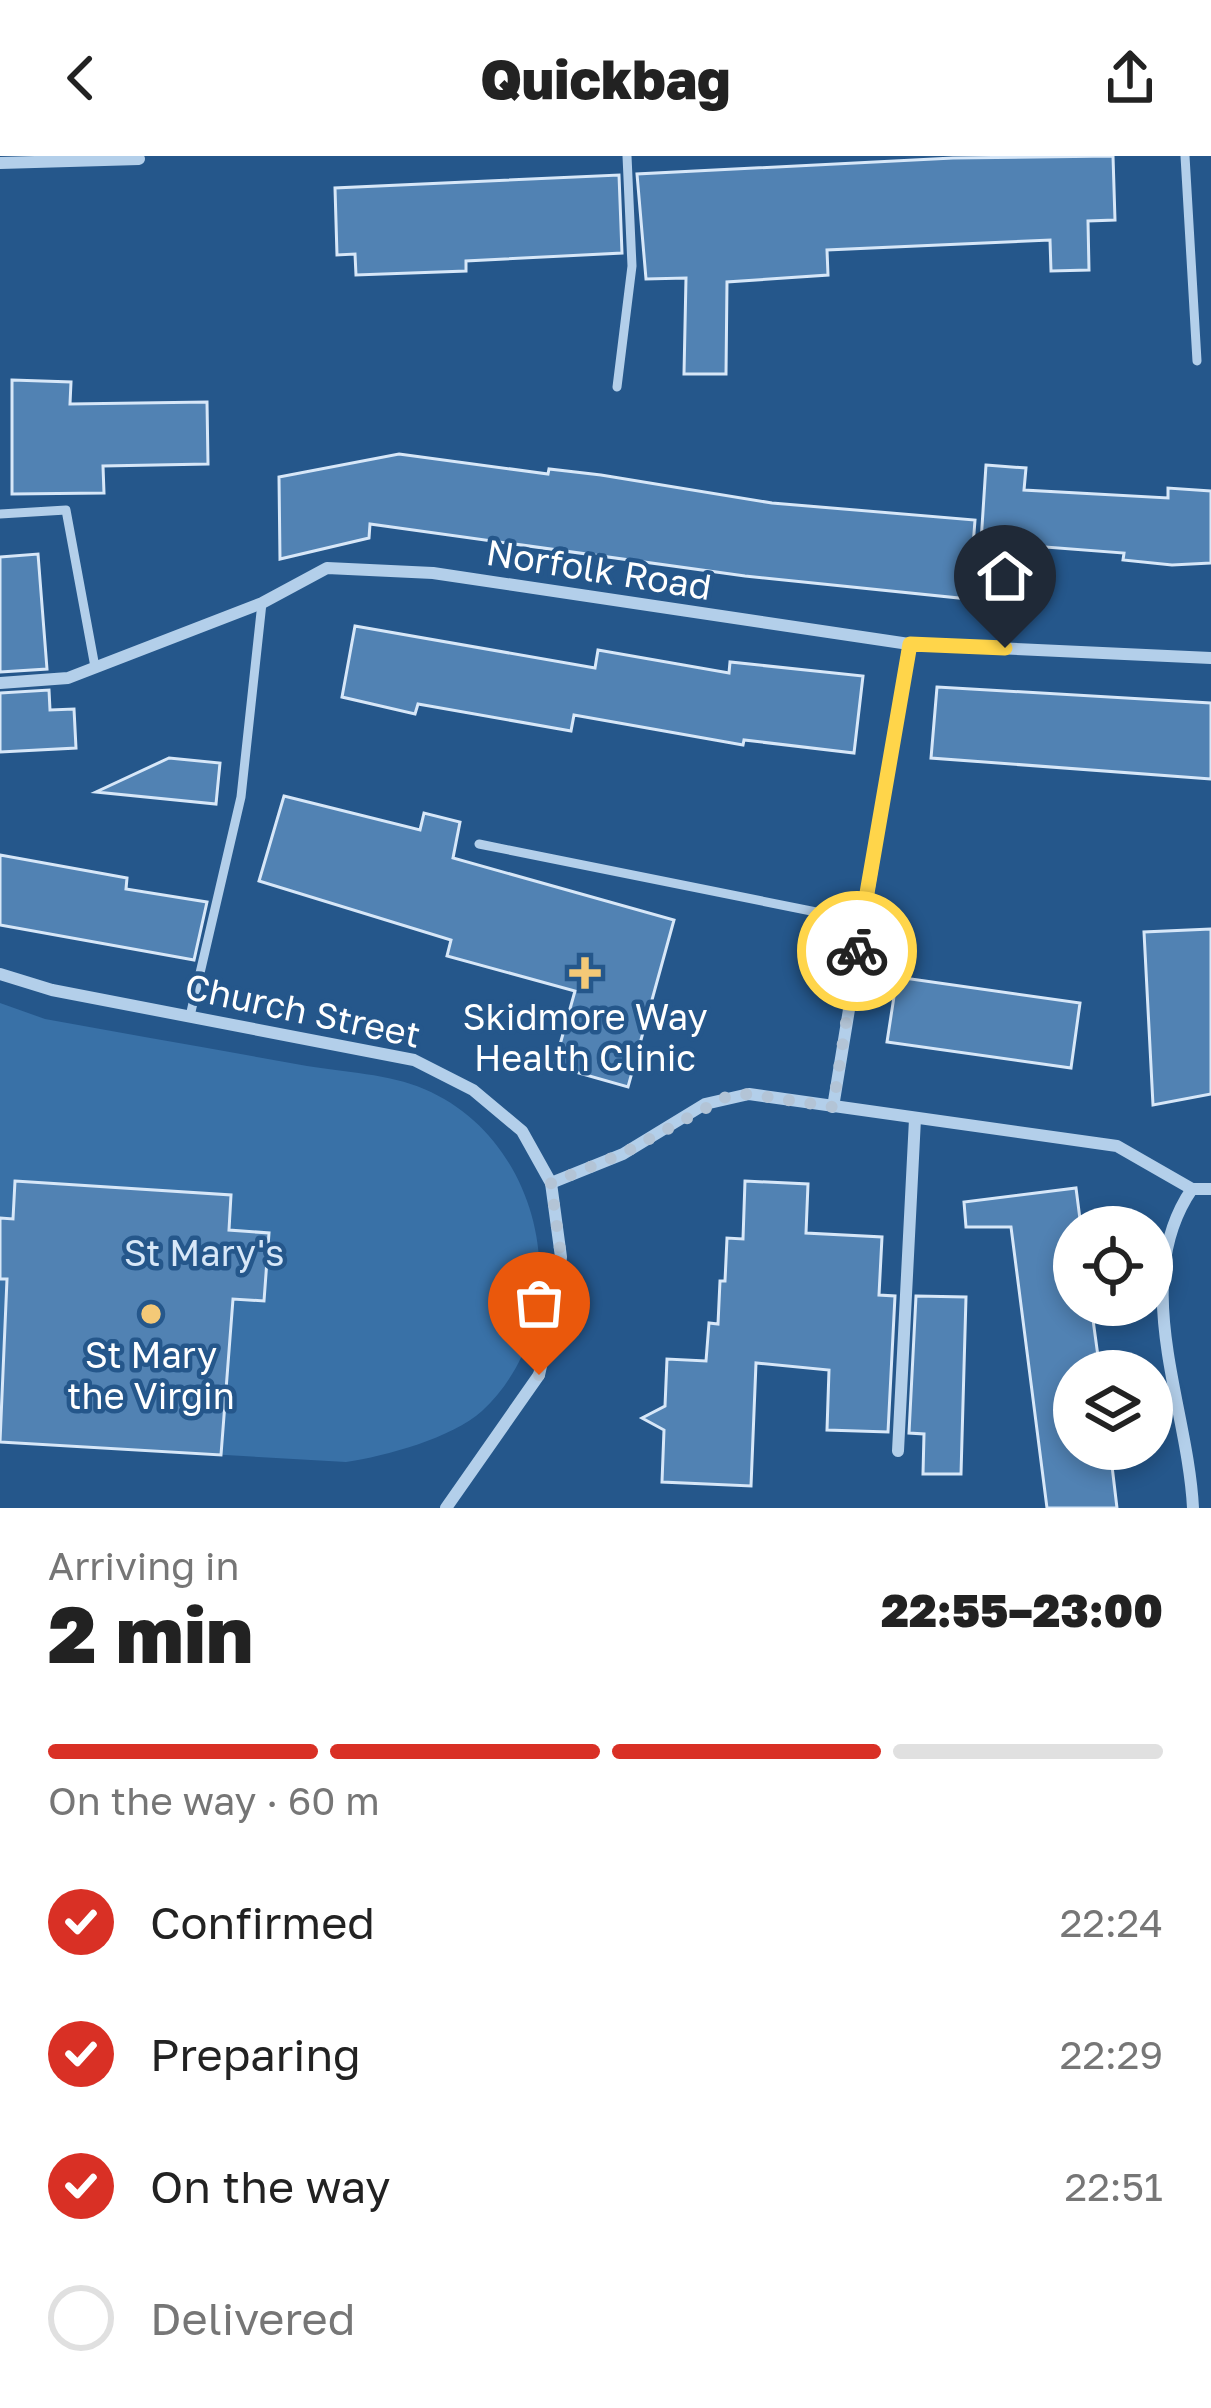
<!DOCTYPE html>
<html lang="en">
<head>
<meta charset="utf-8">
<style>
  body { margin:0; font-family:"Golos Text",sans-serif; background:#f6f6f6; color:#222; height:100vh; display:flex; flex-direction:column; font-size:45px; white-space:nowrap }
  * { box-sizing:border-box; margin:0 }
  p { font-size:39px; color:#767676 }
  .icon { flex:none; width:66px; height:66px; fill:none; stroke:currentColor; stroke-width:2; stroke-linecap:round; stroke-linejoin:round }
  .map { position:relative; height:1352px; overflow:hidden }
  .details { display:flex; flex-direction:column; background:#fff; flex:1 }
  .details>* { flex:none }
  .tools { position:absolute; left:1053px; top:1050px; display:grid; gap:24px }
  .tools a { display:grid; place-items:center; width:120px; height:120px; border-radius:50%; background:#fff; box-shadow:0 6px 18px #0003; font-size:60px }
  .pin { position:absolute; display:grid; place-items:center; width:102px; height:102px; color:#fff; margin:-123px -51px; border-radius:50% 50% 50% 0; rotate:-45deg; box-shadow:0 0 12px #0007 }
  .pin .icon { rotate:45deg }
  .courier { position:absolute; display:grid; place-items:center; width:120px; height:120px; margin:-60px; border:9px solid #ffd54a; border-radius:50%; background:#fff; color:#222; box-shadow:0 3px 15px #0007 }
  .head em { font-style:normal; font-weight:800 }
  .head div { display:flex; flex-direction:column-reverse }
  .head { display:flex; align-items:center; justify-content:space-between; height:204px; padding:0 48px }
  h1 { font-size:78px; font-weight:800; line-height:90px }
  .bar { display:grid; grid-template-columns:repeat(4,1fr); gap:18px 12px; align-content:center; height:144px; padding:0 48px }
  .bar i { height:15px; border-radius:9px; background:#e0e0e0 }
  .bar .on { background:#d93025 }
  .bar p { grid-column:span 4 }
  ol { padding:0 48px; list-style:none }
  li { display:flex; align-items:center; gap:36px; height:132px }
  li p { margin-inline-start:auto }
  li .icon { padding:12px; border-radius:50%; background:#d93025; color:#fff; stroke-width:4 }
  li:last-child { color:#767676 }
  li i { width:66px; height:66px; border:6px solid #e0e0e0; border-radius:50% }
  header { display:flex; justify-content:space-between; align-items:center; height:156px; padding:0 48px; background:#fff; font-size:54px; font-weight:800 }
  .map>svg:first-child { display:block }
</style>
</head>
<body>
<header><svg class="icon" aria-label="back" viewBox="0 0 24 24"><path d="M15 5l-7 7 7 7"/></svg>Quickbag<svg class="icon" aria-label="share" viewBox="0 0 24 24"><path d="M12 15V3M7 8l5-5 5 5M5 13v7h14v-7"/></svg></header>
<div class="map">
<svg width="1211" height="1352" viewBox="0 0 1211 1352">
  <rect width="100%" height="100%" fill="#25578b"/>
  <!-- green -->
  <path fill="#3971a7" d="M0,847L45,863C132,879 219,894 307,910C343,916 390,918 424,933C548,985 580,1164 482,1255C452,1282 386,1300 346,1306L0,1286Z"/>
  <!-- building -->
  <g fill="#5182b3" stroke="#d7e7f8" stroke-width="3">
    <path d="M1113,0L1115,64L1088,65L1089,114L1051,115L1050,84L827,94L828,119L727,126L726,218H684L686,122L646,123L637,18L953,2Z"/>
    <path d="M619,19L622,97L466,105V115L356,119L355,98L337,99L335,32Z"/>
    <path d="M12,224L71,226L70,248L207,246L208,308L103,310L104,337L12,338Z"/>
    <path d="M399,298L548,318L549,313L601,319L772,347L975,364L969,443L745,420L370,368L369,382L280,403L279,321Z"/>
    <path d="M986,309L1026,312L1024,334L1168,342V332L1211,335V407L1172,409L1123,404L1124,397L981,386Z"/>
    <path d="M38,398L47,513L0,516V401Z"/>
    <path d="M355,470L595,512L598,494L729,517L730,506L863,520L854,597L744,584L743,589L574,559L571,575L418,548L415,558L342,541Z"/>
    <path d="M937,531L1211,547V623L931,602Z"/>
    <path d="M49,534L50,554L74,553L76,592L0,596V537Z"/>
    <path d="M169,602L220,607L216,648L96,636Z"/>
    <path d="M284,640L420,674L424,657L460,666L453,702L674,764L628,931L554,910L575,835L447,800L451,784L259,725Z"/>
    <path d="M0,699L127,722L126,733L207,746L194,804L0,769Z"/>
    <path d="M1211,773V938L1153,949L1144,776Z"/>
    <path d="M897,821L1080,847L1071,912L887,886Z"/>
    <path d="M15,1025L231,1039L229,1074L269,1077L264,1145L233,1143L221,1299L0,1286L7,1123H0V1062L13,1063Z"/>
    <path d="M745,1025L808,1028L806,1077L882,1081L879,1139L895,1140L888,1276L827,1274L829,1214L756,1207L751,1330L662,1326L664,1274L642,1262L665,1250L667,1203L706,1205L709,1167L718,1168L720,1125H725L727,1082L743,1083Z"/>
    <path d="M1076,1032L1081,1071H1074V1149H1091L1100,1215H1074V1293H1110L1117,1352H1047L1011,1071H966L964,1046Z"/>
    <path d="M916,1140L966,1141L961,1318H923L924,1278L909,1277Z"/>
  </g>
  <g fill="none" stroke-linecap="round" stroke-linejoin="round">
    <!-- service -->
    <g stroke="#b3cfea" stroke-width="9">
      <path d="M1185,0L1197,205"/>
      <path d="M617,231L632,110L627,0"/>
      <path d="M0,358L66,354L95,511"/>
      <path d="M479,688L861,765"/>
      <path d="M190,860L241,641L262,447"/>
    </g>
    <!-- minor -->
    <g stroke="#b3cfea" stroke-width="12">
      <path d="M0,7L139,3"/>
      <path d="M0,527L68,522L262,447L327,412L433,417L909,488L1211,502"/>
      <path d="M0,818L52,834L414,904L473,934L522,975L551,1027L561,1101L552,1162L539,1219L446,1352"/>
      <path d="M833,951L909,488"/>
      <path d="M551,1027L623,998L705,948L749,938L1117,990L1192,1033H1211"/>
      <path d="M1192,1033C1128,1126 1188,1249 1193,1352"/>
      <path d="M898,1295L915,963"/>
    </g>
  </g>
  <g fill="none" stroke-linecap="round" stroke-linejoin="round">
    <!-- done -->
    <path stroke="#b3c4d6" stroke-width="12" stroke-dasharray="0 21.6" d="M539,1219L561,1101L551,1027L622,998L726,941L749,938L833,951L857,795"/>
    <!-- route -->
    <path stroke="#ffd54a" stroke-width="15" d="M857,795L910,488L1005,492"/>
  </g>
  <!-- markers -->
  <g fill="#f4c977" stroke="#25578b" stroke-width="4.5">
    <path d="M579 799h12v12h12v12h-12v12h-12v-12h-12v-12h12z"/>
    <circle cx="151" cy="1158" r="12"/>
  </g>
  <g text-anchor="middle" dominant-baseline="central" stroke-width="9" stroke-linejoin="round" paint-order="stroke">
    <!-- street labels -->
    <g font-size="36" fill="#fff" stroke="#25578b">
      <text transform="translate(599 413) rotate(9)">Norfolk Road</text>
      <text transform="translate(303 854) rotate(12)">Church Street</text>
    </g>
    <!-- poi labels -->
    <g font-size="36" fill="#fff" stroke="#25578b">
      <text x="585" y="860">Skidmore Way<tspan x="585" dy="41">Health Clinic</tspan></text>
      <text x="151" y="1198">St Mary<tspan x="151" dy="41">the Virgin</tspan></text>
    </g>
    <!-- park labels -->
    <g font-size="36" fill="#d7e7f8" stroke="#25578b">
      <text x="204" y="1096">St Mary's</text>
    </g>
  </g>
</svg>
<div class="tools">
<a><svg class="icon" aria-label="locate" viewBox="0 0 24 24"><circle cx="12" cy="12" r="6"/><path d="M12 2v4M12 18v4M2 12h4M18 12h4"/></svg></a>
<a><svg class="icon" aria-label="layers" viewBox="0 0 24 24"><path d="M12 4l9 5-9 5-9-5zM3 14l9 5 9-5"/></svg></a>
</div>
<div class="pin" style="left:539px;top:1219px;background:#ea580c"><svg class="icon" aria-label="bag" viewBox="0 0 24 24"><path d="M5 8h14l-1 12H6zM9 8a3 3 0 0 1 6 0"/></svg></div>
<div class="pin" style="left:1005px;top:492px;background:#1f2937"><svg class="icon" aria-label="home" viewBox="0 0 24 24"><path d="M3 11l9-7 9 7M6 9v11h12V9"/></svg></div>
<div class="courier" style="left:857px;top:795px"><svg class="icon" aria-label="bike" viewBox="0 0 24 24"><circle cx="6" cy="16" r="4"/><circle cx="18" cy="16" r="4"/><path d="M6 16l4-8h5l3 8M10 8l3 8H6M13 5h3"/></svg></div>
</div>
<section class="details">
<div class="head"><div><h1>2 min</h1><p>Arriving in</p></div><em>22:55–23:00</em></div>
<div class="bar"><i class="on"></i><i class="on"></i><i class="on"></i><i></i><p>On the way · 60 m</p></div>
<ol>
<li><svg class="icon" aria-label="check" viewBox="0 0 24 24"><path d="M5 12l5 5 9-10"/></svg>Confirmed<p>22:24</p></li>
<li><svg class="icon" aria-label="check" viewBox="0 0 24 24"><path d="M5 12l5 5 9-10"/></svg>Preparing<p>22:29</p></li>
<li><svg class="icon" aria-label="check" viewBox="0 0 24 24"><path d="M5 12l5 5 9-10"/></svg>On the way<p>22:51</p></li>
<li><i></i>Delivered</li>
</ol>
</section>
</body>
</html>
